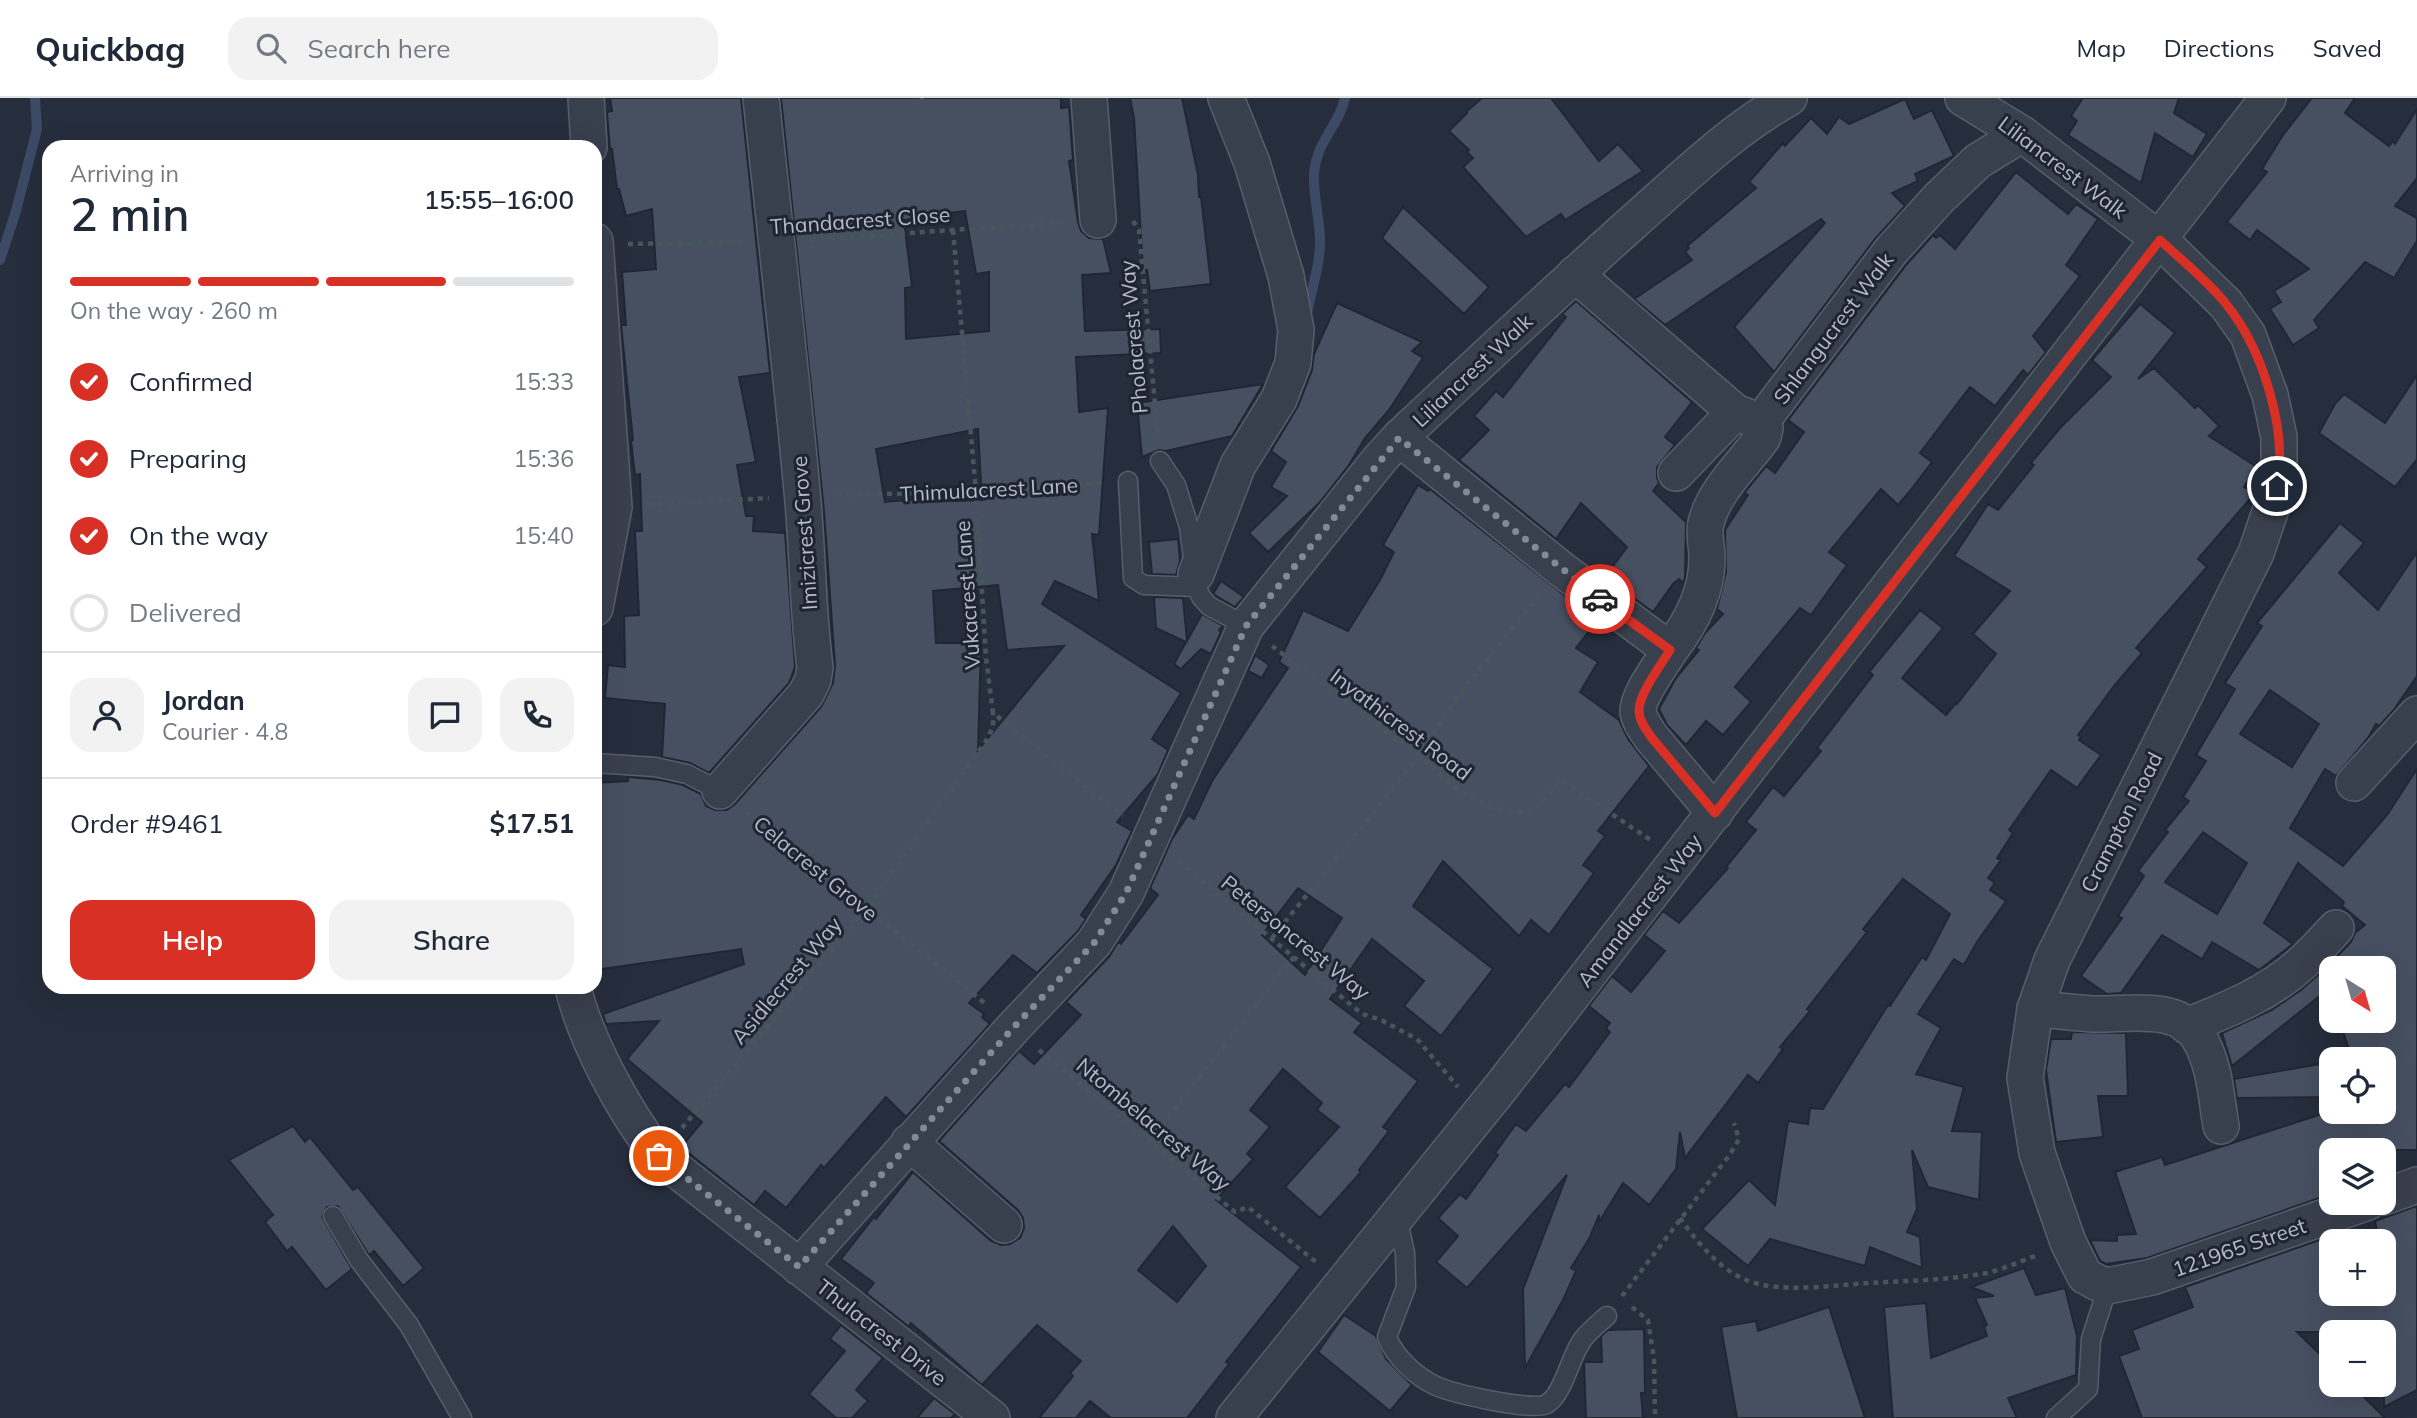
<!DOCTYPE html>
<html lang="en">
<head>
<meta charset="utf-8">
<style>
  body { margin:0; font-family:Mulish,sans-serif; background:#f2f2f3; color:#1f2937; height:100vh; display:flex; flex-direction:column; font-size:26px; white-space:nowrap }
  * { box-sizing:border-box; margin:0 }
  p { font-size:23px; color:#747a83 }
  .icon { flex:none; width:38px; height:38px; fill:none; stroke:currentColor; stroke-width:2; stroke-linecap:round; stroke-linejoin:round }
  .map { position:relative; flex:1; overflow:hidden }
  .drawer { position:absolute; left:42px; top:42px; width:560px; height:854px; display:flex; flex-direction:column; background:#fff; border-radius:21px; box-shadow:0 7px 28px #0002 }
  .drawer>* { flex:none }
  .needle { width:46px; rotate:143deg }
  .fabs { position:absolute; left:2319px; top:858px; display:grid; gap:14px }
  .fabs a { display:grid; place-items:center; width:77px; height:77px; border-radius:14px; background:#fff; box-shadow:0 7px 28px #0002; font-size:35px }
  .pin { position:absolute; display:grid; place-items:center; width:60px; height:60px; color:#fff; margin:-30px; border:4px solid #fff; border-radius:50%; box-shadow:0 2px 7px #0007 }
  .courier { position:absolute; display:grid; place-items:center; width:70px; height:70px; margin:-35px; border:5px solid #d93025; border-radius:50%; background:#fff; color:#222; box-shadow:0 2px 9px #0007 }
  .head em { font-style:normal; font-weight:600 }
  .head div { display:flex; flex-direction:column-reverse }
  .head { display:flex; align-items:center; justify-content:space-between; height:119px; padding:0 28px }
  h1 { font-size:46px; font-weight:600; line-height:52px }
  .bar { display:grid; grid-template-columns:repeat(4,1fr); gap:10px 7px; align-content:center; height:84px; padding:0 28px }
  .bar i { height:9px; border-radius:5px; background:#e0e1e3 }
  .bar .active { background:#d93025 }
  .bar p { grid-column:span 4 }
  .line { display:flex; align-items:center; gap:18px; padding:0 28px; border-top:2px solid #e0e1e3 }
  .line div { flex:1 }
  .round { display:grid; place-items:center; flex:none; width:74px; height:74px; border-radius:21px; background:#f2f2f3 }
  ol { padding:0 28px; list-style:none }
  li { display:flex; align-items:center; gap:21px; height:77px }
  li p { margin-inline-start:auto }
  li .icon { padding:7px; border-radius:50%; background:#d93025; color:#fff; stroke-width:4 }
  li:last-child { color:#747a83 }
  li i { width:38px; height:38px; border:4px solid #e0e1e3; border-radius:50% }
  .primary-button { display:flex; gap:14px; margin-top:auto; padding:14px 28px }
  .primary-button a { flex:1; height:80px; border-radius:21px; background:#d93025; color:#fff; font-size:28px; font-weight:600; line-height:80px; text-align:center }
  .primary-button a+a { background:#f2f2f3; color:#1f2937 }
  header { display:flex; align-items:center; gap:42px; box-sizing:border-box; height:98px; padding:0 35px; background:#fff; border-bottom:2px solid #e0e1e3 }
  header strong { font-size:33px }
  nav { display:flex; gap:38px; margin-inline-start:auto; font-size:24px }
  .search { width:490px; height:63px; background:#f2f2f3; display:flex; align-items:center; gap:18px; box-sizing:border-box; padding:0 24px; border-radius:21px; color:#747a83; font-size:26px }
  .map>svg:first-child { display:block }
</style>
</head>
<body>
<header>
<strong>Quickbag</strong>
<div class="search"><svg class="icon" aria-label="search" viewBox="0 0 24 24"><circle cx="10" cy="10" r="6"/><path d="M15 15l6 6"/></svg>Search here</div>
<nav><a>Map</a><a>Directions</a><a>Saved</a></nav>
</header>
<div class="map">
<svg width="2417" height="1320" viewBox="0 0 2417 1320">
  <rect width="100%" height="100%" fill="#262e3d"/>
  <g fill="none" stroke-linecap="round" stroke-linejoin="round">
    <!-- stream -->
    <g stroke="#3c4a65" stroke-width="10">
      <path d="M0,162L16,113L37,31L35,0"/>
      <path d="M1307,216C1311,192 1321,165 1320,140C1319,118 1313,97 1314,75C1317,42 1339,28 1345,0"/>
    </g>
  </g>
  <!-- building -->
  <g fill="#475061" stroke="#202734" stroke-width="2" fill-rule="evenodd">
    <path d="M610,0H741L770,275L739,279L756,364L737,367L746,418H754L753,433L785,435L795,569L789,585L709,675L690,665L662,659L665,606L605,600L608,567L625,569L624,518L639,517L635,433H642L640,376L635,377L631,343L633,342L621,227H626L622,174L656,171L652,111L626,118L619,91H617L612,51H610L607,14L612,13Z"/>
    <path d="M781,0H1061V10L1069,9L1073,62L1069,63L1078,124L1081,133L1089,140L1103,141L1111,175L1082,177L1085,233L1160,231L1161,255L1076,259L1079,314L1108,310L1099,437L1092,436L1099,503L1055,483L1042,506L1181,595L1152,641L1168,652L1158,676L1117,724L1132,733L1116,767L1081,817L1086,821L1078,833L1037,875L1013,857L969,905L984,916L982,919L990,926L906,1019L886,999L824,1070L821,1067L786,1110L765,1093L754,1107L681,1049L702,1024L627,961L659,923L606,926L603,916L744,866L741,851L595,872V685L628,683V679L661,682L683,687L701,696L706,708L715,712H727L735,706L821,609L833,585L835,567L824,413ZM965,113L976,176L989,174V233L906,241L905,190L912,189L904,122L912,121V119ZM978,331L982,402L920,404V401L885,404L876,351ZM998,487L1007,552L1064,548L978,652L981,545H936L933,493Z"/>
    <path d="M1130,0H1182L1198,77L1199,99H1201L1211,186L1150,193L1147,172H1143L1134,20Z"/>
    <path d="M1482,0H1551L1599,63L1618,46L1643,73L1565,122L1561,116L1526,139L1463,69L1473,60L1467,54L1469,52L1449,33L1467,15L1466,14Z"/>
    <path d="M2083,0H2179L2174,15L2207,36L2193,59L2155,35L2141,85L2068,37L2077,23L2071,18Z"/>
    <path d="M2312,0H2355L2345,15L2389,48L2393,43L2395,46L2417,11V80L2395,108L2417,120V143L2394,180L2365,164L2314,222L2319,230L2293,247L2270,211L2281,204L2274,193L2309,171L2257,132L2250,142L2227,124L2267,74L2262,71L2283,37Z"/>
    <path d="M1905,1L1914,21L1932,12L1954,58L1915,76L1918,83L1892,95L1905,108L1875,141L1774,274L1734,229L1825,125L1821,121L1665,227L1634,201L1692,162L1685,154L1689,150L1687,148L1756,90L1749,84L1783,45L1785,48L1811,20L1827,36L1839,19L1849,26Z"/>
    <path d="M2016,74L2068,116L2076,106L2098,121L2066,167L2080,178L2033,238L2046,254L2028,277L2023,272L1995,308L1970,289L1920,355L1932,364L1910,393L1898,407L1881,391L1829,454L1847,467L1811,517L1800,510L1735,589L1751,604L1723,637L1706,623L1686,647L1667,627L1659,611L1676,580L1699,552L1696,550L1705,535L1723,516L1717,511L1726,474L1725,432L1748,397L1744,395L1766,368L1775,375L1804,334L1788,322L1907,166L1933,137L1936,140L1940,137L1955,151Z"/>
    <path d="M1403,109L1489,189L1464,216L1382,140Z"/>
    <path d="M1576,203L1692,304L1665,339L1675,347L1657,369V380L1659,385L1653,393L1686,424L1685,479L1683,485L1679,481L1673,486L1653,514L1605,479L1627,449L1581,405L1556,441L1459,362L1489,332L1474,318L1496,293L1503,299L1566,219L1562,216Z"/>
    <path d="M1337,205L1422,244L1412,253L1423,260L1389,312L1365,340L1349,367L1320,404L1268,454L1249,435L1287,398L1271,389L1286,364L1271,353L1298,308L1312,272L1314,256Z"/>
    <path d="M2140,206L2175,235L2138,281L2154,270L2195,310L2198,307L2219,328L2209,338L2257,369L2244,389L2255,393V395L2198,461L2207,469L2136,550L2142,555L2114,588L2078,637L2081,639L2079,642L2101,657L2077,690L2051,672L2009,732L2013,735L1997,760L2001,762L1988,780L1995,785L1990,792L2006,803L1977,844L1964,867L1954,861L1918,916L1941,930L1916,976L1964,989L1952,1033L1982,1034L1979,1102L1928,1089L1912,1052L1917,1111L1907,1134L1920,1139L1922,1170L1870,1149L1865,1168L1770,1141L1748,1168L1702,1131L1749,1082L1775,1107L1788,1023L1808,1026L1810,1010L1823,1011L1888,907L1890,908L1922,859L1926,862L1950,816L1903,781L1863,831L1867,834L1807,911L1810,913L1780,949L1783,951L1758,985L1748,977L1685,1060L1680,1034L1676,1071L1649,1107L1623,1085L1599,1124V1117L1590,1139L1571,1170L1576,1173L1563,1202L1525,1270L1523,1191L1567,1077L1467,1190L1436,1164L1458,1138L1438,1120L1460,1096L1466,1101L1498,1057L1495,1055L1516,1026L1526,1033L1565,986L1569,989L1610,934L1606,930L1610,925L1589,908L1612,878L1631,894L1665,853L1644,837L1663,813L1679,825L1728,770L1726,769L1756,732L1746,724L1773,689L1784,698L1821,653L1817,650L1873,577L1869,574L1920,512L1943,530L1902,580L1946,617L1956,605L1957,606L1996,556L1973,536L2010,493L1954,458L1988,406L1998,412L2034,367L2031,365L2060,330L2111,279L2092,262Z"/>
    <path d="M2417,277V361L2395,389L2319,335L2335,306L2344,296L2385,325Z"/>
    <path d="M1263,286L1232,338L1166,353L1159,352L1142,359L1137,305Z"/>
    <path d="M1418,387L1428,393L1430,391L1597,523L1576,550L1598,564L1580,594L1619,622L1628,641L1649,668L1598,733L1605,738L1583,767L1594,775L1549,837L1531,822L1519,838L1443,763L1413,808L1493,871L1441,938L1404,908L1424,883L1372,841L1330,901L1362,925L1354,934L1418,983L1383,1029L1389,1033L1359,1072L1361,1074L1320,1120L1285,1089L1339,1029L1317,1012L1322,1005L1283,971L1250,1012L1270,1029L1247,1056L1253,1061L1216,1102L1301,1169L1226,1264L1229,1266L1187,1320H1111L1090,1303L1076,1320H1039L1073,1278L1070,1275L1081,1263L1037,1227L982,1287L911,1225L909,1229L866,1195L874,1185L841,1161L874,1119L876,1121L913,1074L991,1143L1001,1147L1010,1146L1020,1140L1024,1130L1023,1120L1018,1112L939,1043L1019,953L1034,966L1081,917L1066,904L1109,859L1118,844L1121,846L1158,797L1150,790L1172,741L1188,717L1194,721L1212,683L1288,570L1279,564L1303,512L1348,533L1380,482L1394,454L1383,447ZM1298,790L1342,820L1305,877L1262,837ZM1173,1128L1206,1168L1177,1204L1138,1172Z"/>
    <path d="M2340,425L2364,445L2339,475L2378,512L2417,454V578L2393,613L2379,628L2376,626L2368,640L2336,678L2325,671L2290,730L2343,768L2387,717L2417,671V1052H2331V1096L2147,1160L2106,1166L2100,1163L2090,1142L2117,1143V1137L2136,1136L2115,1074L2162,1059L2165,1067L2331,1013H2384V961H2352L2343,933L2374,922H2384V870H2331V889L2232,968L2222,935L2272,912L2301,892L2330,866L2351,844L2355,835L2365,827L2342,808L2344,804L2298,765L2264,825L2293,846L2259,872L2212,844L2202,861L2162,837L2121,895L2107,896L2081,878L2122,820L2118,818L2144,778L2138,773L2168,734L2165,732L2189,703L2183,699L2206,663L2196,657L2235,591L2225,585L2262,528L2257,525ZM2270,592L2319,626L2292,669L2240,636ZM2203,734L2247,765L2217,816L2165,784Z"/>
    <path d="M1178,441L1180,463L1176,477L1152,476L1149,444Z"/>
    <path d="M1221,483L1244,499L1235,509L1213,496Z"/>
    <path d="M1154,499L1183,500L1187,543L1202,516L1223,528L1219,532L1221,534L1211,556L1201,551L1181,571L1174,566L1186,544L1156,530Z"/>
    <path d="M1255,557L1269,567L1262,580L1248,573Z"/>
    <path d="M2072,934L2126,935L2128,998H2098L2103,1039L2056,1044L2046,972L2051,941H2071Z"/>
    <path d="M2331,964V999L2237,1000L2234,981Z"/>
    <path d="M293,1028L305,1044L310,1039L353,1092L358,1089L424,1170L403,1188L374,1153L369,1157L338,1108L327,1109L322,1119L352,1171L326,1192L292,1149L287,1153L265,1124L273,1117L229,1062Z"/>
    <path d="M2417,1108V1292L2384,1309V1234H2297L2331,1267V1286H2351L2385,1320H2142L2119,1258L2139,1251L2132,1232L2193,1209L2185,1189L2331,1138V1195H2384V1143H2379L2375,1123Z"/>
    <path d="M2024,1170L2036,1197L2065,1190L2077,1238L2076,1277L2008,1300L2017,1320H1893L1884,1209L1926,1205L1931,1260L1987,1238L1984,1229L1987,1227L1975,1200L1994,1198L1971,1189Z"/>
    <path d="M1829,1209L1865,1320H1737L1721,1229L1756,1223L1758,1233Z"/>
    <path d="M1344,1217L1376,1238L1386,1261L1412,1287L1390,1313L1318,1254Z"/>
    <path d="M841,1227L883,1260L856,1292L868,1303L852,1320H836L809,1296L845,1253L830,1241Z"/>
    <path d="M1644,1231L1645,1295H1641L1643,1320H1586L1584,1264H1602L1601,1238L1608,1232Z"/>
    <path d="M934,1300L955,1316L951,1320H917Z"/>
  </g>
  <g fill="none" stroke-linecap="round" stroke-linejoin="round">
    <defs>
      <g id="service">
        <path d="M1160,363L1176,387L1189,429L1197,489L1201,499L1209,508L1246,528"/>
        <path d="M1128,383L1133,480L1144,487L1197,489"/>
        <path d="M595,665L655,669L687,676L720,693"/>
        <path d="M333,1118L359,1162L409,1227L462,1320"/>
        <path d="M1397,1118L1405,1155L1406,1189L1387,1239C1395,1259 1415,1278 1436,1288C1452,1295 1532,1314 1547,1306C1564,1295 1570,1258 1583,1241C1590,1232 1599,1225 1607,1218"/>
        <path d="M2056,1320L2088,1291L2091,1241L2108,1188"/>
      </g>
      <g id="minor">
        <path d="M586,0L589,49"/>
        <path d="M1089,0L1098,122"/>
        <path d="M1963,0L2022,36L2160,142L2226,206L2248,237L2270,297L2279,339V374L2274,402L2256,455L2052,862L2035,911L2025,980L2037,1055L2068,1144L2085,1178L2098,1185L2108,1188L2152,1179L2368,1104"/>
        <path d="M595,143L614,409L595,510"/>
        <path d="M1575,176L1735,314L1761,324L1891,153L1939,100L1978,63L2022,36"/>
        <path d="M1399,340L1561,471L1670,552C1661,567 1638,597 1638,613C1639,623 1646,631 1651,639L1715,715"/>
        <path d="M1676,375L1735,314"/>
        <path d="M1196,476L1238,367L1279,301L1293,265L1296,232L1286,178L1252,65L1226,0"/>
        <path d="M1670,552C1691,525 1708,493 1707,458C1707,447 1703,436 1706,425C1714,392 1744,366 1763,339L1765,330L1761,324"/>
        <path d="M2354,685L2417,616"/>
        <path d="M720,693L806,596L813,582L815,569C807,510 808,452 802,393C790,262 775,131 761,0"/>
        <path d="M573,889C585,942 625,1015 659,1058L992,1320"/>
        <path d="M2035,911C2055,912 2075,915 2094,916C2127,917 2179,905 2199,940C2215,967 2216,998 2221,1028"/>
        <path d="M2187,928C2227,912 2270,895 2302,865C2314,854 2325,842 2336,830"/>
        <path d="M909,1044L1004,1127"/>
        <path d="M2384,1099L2417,1087"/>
        <path d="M799,1169L1013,930L1094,845L1126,795L1246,528L1380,361L1399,340C1476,268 1553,196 1631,126C1682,81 1730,33 1789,0"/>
        <path d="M1234,1320L1502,988L2268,0"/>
      </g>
    </defs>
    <!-- service casing -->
    <use href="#service" stroke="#575e6b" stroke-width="21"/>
    <!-- minor casing -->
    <use href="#minor" stroke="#575e6b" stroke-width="38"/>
    <!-- path -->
    <g stroke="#46575b" stroke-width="4.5" stroke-dasharray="5 5" stroke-linecap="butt">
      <path d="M922,0V1"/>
      <path d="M1133,123L1139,132L1158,339"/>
      <path d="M953,132L976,394L986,560L993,615L1123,718"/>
      <path d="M810,142L1066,124"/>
      <path d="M628,146L745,144"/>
      <path d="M837,397L976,394L1104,384"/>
      <path d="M648,407L769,400"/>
      <path d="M1272,548L1419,658L1451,687L1491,710L1532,715L1561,682L1652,743"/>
      <path d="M746,714L987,907"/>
      <path d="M1178,763L1362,916L1381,922L1417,941L1458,989"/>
      <path d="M1272,840L1419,658L1460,594L1541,496"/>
      <path d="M1039,952L1235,1114L1248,1109L1316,1164"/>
      <path d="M682,1030L866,811L986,643L993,629V615"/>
      <path d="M1149,1044L1294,859"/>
      <path d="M1680,1120C1697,1144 1718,1170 1746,1182C1780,1196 1833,1187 1869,1185C1908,1183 1948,1182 1987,1175C2004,1171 2021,1163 2038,1157"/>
      <path d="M1622,1198L1731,1055L1739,1041L1734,1025"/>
      <path d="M1632,1209L1648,1222L1654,1261L1655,1320"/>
    </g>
    <!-- service -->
    <use href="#service" stroke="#39404d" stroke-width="18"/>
    <!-- minor -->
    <use href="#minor" stroke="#39404d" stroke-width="35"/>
  </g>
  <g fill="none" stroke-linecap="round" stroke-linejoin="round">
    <!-- done -->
    <path stroke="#838a97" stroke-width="7" stroke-dasharray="0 12.6" d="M659,1058L799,1169L1013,930L1094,845L1126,795L1246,528L1399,340L1600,501"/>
    <!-- route -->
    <path stroke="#d93025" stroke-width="9" d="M1600,501L1670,552C1661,567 1638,597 1639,613C1639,623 1646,631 1651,639L1715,715L2160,142C2182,163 2207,182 2226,206C2262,250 2288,331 2277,388"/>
  </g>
  <g text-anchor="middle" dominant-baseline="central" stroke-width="6" stroke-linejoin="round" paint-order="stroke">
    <!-- street labels -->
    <g font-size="21" fill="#b5bbc8" stroke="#1e2532">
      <text transform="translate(2063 69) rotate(37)">Liliancrest Walk</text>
      <text transform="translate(860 122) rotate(-4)">Thandacrest Close</text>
      <text transform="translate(1833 230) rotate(-53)">Shlangucrest Walk</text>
      <text transform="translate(1133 239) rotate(-95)">Pholacrest Way</text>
      <text transform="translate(1472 272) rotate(-43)">Liliancrest Walk</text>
      <text transform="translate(989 391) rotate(-3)">Thimulacrest Lane</text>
      <text transform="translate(804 435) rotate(-94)">Imizicrest Grove</text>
      <text transform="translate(967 497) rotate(-94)">Vukacrest Lane</text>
      <text transform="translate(1401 626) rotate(37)">Inyathicrest Road</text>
      <text transform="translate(2121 724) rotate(-63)">Crampton Road</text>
      <text transform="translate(816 770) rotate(39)">Celacrest Grove</text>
      <text transform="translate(1639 812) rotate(-52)">Amandlacrest Way</text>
      <text transform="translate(1296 839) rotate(39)">Petersoncrest Way</text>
      <text transform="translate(786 882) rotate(-50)">Asidlecrest Way</text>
      <text transform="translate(1154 1026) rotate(40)">Ntombelacrest Way</text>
      <text transform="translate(2239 1149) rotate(-19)">121965 Street</text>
      <text transform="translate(882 1234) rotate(38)">Thulacrest Drive</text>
    </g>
  </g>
</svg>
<div class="fabs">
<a><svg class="needle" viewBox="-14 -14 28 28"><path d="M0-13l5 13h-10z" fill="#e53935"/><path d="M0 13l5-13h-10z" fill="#747a83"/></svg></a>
<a><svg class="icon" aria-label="locate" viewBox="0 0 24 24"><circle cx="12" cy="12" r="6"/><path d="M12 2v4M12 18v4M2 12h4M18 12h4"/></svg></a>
<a><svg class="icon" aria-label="layers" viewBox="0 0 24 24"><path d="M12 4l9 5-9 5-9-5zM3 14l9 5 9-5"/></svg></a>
<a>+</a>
<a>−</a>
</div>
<div class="pin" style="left:659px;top:1058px;background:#ea580c"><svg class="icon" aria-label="bag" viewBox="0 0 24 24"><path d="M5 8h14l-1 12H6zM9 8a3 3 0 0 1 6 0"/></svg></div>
<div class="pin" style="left:2277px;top:388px;background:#1f2937"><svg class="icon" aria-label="home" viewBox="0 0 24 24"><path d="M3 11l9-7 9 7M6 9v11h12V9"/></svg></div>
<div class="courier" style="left:1600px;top:501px"><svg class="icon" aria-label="car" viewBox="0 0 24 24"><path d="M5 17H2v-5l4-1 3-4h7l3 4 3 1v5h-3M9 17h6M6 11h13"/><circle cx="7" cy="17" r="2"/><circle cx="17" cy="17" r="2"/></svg></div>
<section class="drawer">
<div class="head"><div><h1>2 min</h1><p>Arriving in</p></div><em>15:55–16:00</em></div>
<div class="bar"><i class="active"></i><i class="active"></i><i class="active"></i><i></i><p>On the way · 260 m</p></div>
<ol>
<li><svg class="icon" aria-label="check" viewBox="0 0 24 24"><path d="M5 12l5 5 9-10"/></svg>Confirmed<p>15:33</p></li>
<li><svg class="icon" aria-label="check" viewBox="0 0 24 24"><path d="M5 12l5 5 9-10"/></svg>Preparing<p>15:36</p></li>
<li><svg class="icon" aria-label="check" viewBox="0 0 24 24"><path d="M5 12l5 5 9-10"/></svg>On the way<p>15:40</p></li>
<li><i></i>Delivered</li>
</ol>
<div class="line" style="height:126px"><a class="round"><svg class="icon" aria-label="person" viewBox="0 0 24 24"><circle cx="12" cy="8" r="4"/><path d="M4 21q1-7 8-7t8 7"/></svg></a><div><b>Jordan</b><p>Courier · 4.8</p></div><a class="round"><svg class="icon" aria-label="chat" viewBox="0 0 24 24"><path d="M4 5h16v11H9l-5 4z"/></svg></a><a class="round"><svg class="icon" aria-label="phone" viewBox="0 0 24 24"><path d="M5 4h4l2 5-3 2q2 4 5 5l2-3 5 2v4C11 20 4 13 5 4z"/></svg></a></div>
<div class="line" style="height:91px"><div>Order #9461</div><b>$17.51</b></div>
<div class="primary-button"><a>Help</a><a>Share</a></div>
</section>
</div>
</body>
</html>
